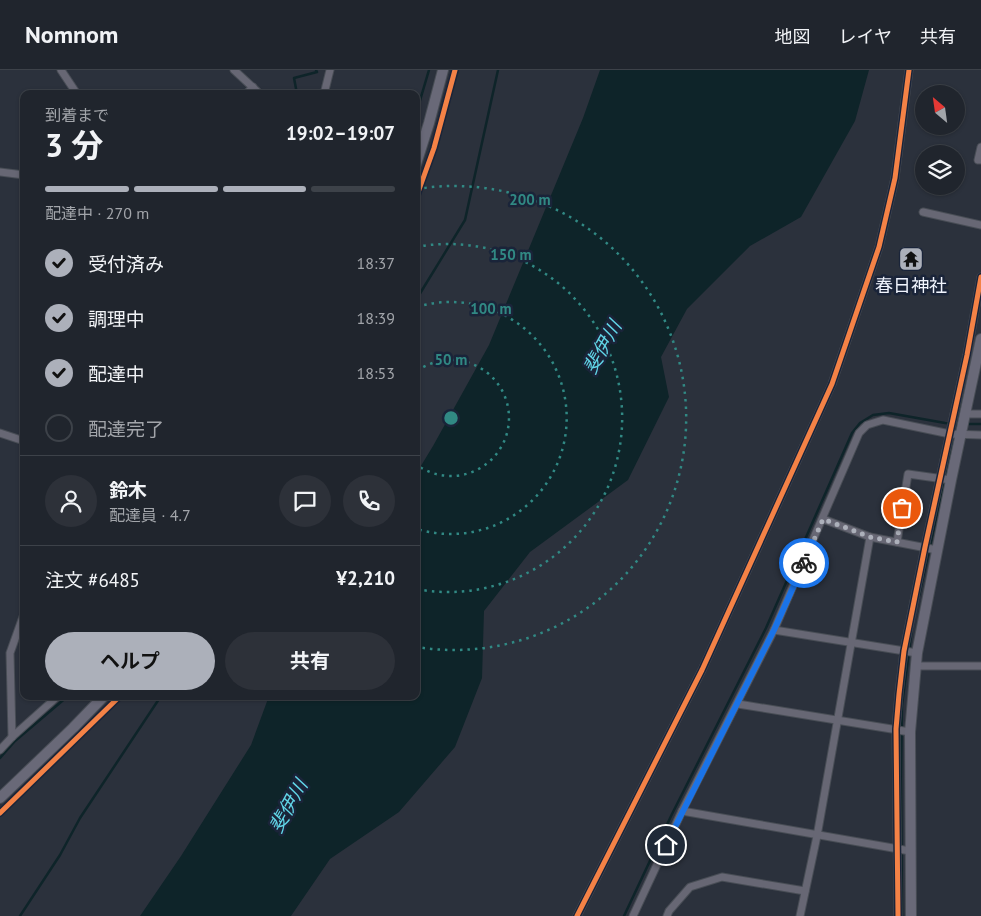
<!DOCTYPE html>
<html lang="ja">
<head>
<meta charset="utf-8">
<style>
  body { margin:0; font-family:"PT Sans","Noto Sans JP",sans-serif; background:#2d3139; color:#f1f3f6; height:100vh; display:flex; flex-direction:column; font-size:19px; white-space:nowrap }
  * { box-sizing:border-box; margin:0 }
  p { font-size:16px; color:#a2a5aa }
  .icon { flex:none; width:28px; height:28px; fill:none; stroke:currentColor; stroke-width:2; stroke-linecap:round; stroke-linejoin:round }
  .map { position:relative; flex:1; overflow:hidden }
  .details { position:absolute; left:20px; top:20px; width:400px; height:610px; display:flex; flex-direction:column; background:#20252d; border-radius:10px; box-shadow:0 1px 4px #0004,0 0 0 1px #3d4249 }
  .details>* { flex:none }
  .needle { width:32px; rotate:331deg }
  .fabs { position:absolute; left:915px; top:15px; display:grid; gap:10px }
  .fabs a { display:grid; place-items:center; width:50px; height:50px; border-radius:50%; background:#20252d; box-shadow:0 1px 4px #0004,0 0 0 1px #3d4249; font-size:25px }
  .pin { position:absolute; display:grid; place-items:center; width:42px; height:42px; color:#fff; margin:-21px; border:2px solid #fff; border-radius:50%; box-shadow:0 1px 5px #0007 }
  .courier { position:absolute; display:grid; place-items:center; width:50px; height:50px; margin:-25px; border:4px solid #1a73e8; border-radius:50%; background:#fff; color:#222; box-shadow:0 1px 6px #0007 }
  .summary em { font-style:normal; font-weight:700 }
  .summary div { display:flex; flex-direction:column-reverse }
  .summary { display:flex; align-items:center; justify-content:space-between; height:85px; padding:0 25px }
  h1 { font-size:32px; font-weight:700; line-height:38px }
  .bar { display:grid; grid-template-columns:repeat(4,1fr); gap:8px 5px; align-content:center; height:60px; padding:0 25px }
  .bar i { height:6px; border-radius:4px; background:#3d4249 }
  .bar .active { background:#acb0ba }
  .bar p { grid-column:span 4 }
  .line { display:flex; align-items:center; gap:12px; padding:0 25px; border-top:1px solid #3d4249 }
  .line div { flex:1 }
  .round { display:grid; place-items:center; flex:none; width:52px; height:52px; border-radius:26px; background:#2d3139 }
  ol { padding:0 25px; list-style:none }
  li { display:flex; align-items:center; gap:15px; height:55px }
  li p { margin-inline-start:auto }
  li .icon { padding:5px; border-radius:50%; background:#acb0ba; color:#111; stroke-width:4 }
  li:last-child { color:#a2a5aa }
  li i { width:28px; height:28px; border:2px solid #3d4249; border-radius:50% }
  .action { display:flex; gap:10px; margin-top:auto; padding:10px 25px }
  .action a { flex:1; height:58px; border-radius:30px; background:#acb0ba; color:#111; font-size:20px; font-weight:700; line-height:58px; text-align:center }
  .action a+a { background:#2d3139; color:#f1f3f6 }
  header { display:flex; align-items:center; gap:30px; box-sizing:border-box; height:70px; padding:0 25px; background:#20252d; border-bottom:1px solid #3d4249 }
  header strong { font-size:24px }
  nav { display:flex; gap:28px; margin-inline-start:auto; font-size:18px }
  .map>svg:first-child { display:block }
</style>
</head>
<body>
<header>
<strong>Nomnom</strong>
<nav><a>地図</a><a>レイヤ</a><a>共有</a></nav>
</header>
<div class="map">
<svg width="981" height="846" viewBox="0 0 981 846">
  <rect width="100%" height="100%" fill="#2b313c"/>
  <!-- water -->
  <path fill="#0e2429" d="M600,0H869L855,51L801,147L750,176L687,239L661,287L669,327L628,410L530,482L484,541L482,608L455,677L399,742L330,789L291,846H140L181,786L251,675L269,626H416V404L433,376L489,275L583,48Z"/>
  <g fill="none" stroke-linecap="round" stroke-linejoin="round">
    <!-- stream -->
    <g stroke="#0e2429" stroke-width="2.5">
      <path d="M297,24L294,8L317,2L316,0"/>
      <path d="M416,44L429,0"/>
      <path d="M416,230L465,150L498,0"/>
      <path d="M966,354H981"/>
      <path d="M919,526L957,353L967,302"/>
      <path d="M0,688L15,671L68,626"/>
      <path d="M20,846L60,785L80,748L161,626"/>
      <path d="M624,846L672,744L766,558L852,363L860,353L873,345L889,343L945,353L961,354"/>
      <path d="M902,846L901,709L902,635L912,558"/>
    </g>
    <defs>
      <g id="street">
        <path d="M61,0L77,24"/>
        <path d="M234,0L260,24"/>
        <path d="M246,24L253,17"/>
        <path d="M324,24L330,0"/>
        <path d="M981,77L978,90H981"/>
        <path d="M0,102L24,105"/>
        <path d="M923,142L981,155"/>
        <path d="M965,344H981"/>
        <path d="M0,363L24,371"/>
        <path d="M823,449L870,467L937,480"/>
        <path d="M897,472L908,404L951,410"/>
        <path d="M774,560L917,583"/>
        <path d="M916,596H981"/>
        <path d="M738,634L910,662"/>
        <path d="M12,667L10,583L24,544"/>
        <path d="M0,680L12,667L58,626"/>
        <path d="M682,741L910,781"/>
        <path d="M577,846L702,600L832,314L879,177L895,108L909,0"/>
        <path d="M633,846L682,741L774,560L859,363L867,355L883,350L950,364L981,365"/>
        <path d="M667,846L669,841L690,817L722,807L805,821"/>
        <path d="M800,846L817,766L870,467"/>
        <path d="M898,846L896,659L899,624L904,581L925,477L967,285L981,207"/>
      </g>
      <g id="secondary">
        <path d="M416,94L429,53L443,0"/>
        <path d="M0,728L73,658L104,626"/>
        <path d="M911,846L910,662L917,583L951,410L981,269"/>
      </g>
    </defs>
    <!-- street casing -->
    <use href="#street" stroke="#484d55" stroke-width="9"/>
    <!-- secondary casing -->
    <use href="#secondary" stroke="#484d55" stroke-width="12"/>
    <!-- street -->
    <use href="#street" stroke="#676774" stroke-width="7"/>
    <!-- secondary -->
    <use href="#secondary" stroke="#696978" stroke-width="10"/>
    <defs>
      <g id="cycleway">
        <path d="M416,128L434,78L455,0"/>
        <path d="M0,743L120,626"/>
        <path d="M577,846L702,600L832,314L879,177L895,108L909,0"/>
        <path d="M898,846L896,659L899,624L904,581L925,477L967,285L981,207"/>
      </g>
    </defs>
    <!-- cycleway casing -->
    <use href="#cycleway" stroke="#1a2439" stroke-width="8"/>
    <!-- cycleway -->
    <use href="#cycleway" stroke="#f48246" stroke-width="5"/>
  </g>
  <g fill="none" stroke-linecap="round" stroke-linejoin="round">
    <!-- done -->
    <path stroke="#acb0ba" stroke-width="5" stroke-dasharray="0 9" d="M804,493L823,449L870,467L897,472L902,438"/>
    <!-- route -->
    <path stroke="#1a73e8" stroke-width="6" d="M666,775L774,560L804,493"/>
  </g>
  <!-- distance rings -->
  <g fill="none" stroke="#318984" stroke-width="2.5" stroke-dasharray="2.5 5">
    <path d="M417 301A58 58 0 1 1 417 395"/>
    <path d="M417 237A116 116 0 1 1 417 459"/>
    <path d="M416 177A174 174 0 1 1 416 519"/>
    <path d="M417 119A232 232 0 1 1 417 577"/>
  </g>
  <!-- icons -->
  <defs>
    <symbol id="temple-square" viewBox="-11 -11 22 22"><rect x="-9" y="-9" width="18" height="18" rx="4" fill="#acb0ba" stroke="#1a2439"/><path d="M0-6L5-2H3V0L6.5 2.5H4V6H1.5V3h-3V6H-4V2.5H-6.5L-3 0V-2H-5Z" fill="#111"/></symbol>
  </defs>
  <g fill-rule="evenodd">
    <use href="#temple-square" x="897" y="175" width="28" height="28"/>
  </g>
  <g text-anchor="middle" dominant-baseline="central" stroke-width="5" stroke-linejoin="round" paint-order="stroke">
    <!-- poi labels -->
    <g font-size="18" fill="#f1f5fe" stroke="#1a2439">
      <text x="911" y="215">春日神社</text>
    </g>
    <!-- water labels -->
    <g font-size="19" font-style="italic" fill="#61d6e8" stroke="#1a2439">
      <text transform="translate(602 277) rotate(-61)">斐伊川</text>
      <text transform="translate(288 736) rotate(-61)">斐伊川</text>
    </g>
  </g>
  <circle cx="451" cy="348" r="8" fill="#318984" stroke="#1a2439" stroke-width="2.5"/>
  <g font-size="15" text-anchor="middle" font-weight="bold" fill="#318984" stroke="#1a2439" stroke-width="5" stroke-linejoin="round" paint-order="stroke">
    <text x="530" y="135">200 m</text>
    <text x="511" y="190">150 m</text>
    <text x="491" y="244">100 m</text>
    <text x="451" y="295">50 m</text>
  </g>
</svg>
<div class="fabs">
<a><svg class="needle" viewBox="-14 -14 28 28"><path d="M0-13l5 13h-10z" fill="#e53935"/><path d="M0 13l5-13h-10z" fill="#a2a5aa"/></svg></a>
<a><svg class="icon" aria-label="layers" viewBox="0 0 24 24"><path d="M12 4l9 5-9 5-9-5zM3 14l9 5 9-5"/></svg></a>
</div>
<div class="pin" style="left:902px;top:438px;background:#ea580c"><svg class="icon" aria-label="bag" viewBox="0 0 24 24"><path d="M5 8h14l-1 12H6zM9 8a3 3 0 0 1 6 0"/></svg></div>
<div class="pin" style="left:666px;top:775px;background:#1f2937"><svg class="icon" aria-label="home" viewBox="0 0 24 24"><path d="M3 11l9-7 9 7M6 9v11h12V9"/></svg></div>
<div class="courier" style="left:804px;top:493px"><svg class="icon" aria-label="bike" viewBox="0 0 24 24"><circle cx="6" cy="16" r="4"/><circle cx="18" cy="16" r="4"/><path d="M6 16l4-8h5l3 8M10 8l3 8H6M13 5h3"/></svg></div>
<section class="details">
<div class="summary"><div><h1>3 分</h1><p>到着まで</p></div><em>19:02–19:07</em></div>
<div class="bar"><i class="active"></i><i class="active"></i><i class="active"></i><i></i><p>配達中 · 270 m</p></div>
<ol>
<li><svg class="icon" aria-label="check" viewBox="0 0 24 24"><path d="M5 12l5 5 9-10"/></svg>受付済み<p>18:37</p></li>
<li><svg class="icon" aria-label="check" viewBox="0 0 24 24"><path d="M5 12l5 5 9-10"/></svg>調理中<p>18:39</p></li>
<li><svg class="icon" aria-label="check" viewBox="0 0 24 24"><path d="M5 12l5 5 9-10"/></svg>配達中<p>18:53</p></li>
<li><i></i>配達完了</li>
</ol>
<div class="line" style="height:90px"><a class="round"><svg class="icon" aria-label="person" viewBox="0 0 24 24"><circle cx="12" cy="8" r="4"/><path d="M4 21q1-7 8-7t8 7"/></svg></a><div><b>鈴木</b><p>配達員 · 4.7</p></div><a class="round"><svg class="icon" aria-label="chat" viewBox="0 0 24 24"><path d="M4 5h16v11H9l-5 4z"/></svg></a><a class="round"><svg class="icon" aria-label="phone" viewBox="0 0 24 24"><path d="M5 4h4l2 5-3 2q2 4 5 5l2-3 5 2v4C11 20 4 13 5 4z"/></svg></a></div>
<div class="line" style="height:65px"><div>注文 #6485</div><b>¥2,210</b></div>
<div class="action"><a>ヘルプ</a><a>共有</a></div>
</section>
</div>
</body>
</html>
